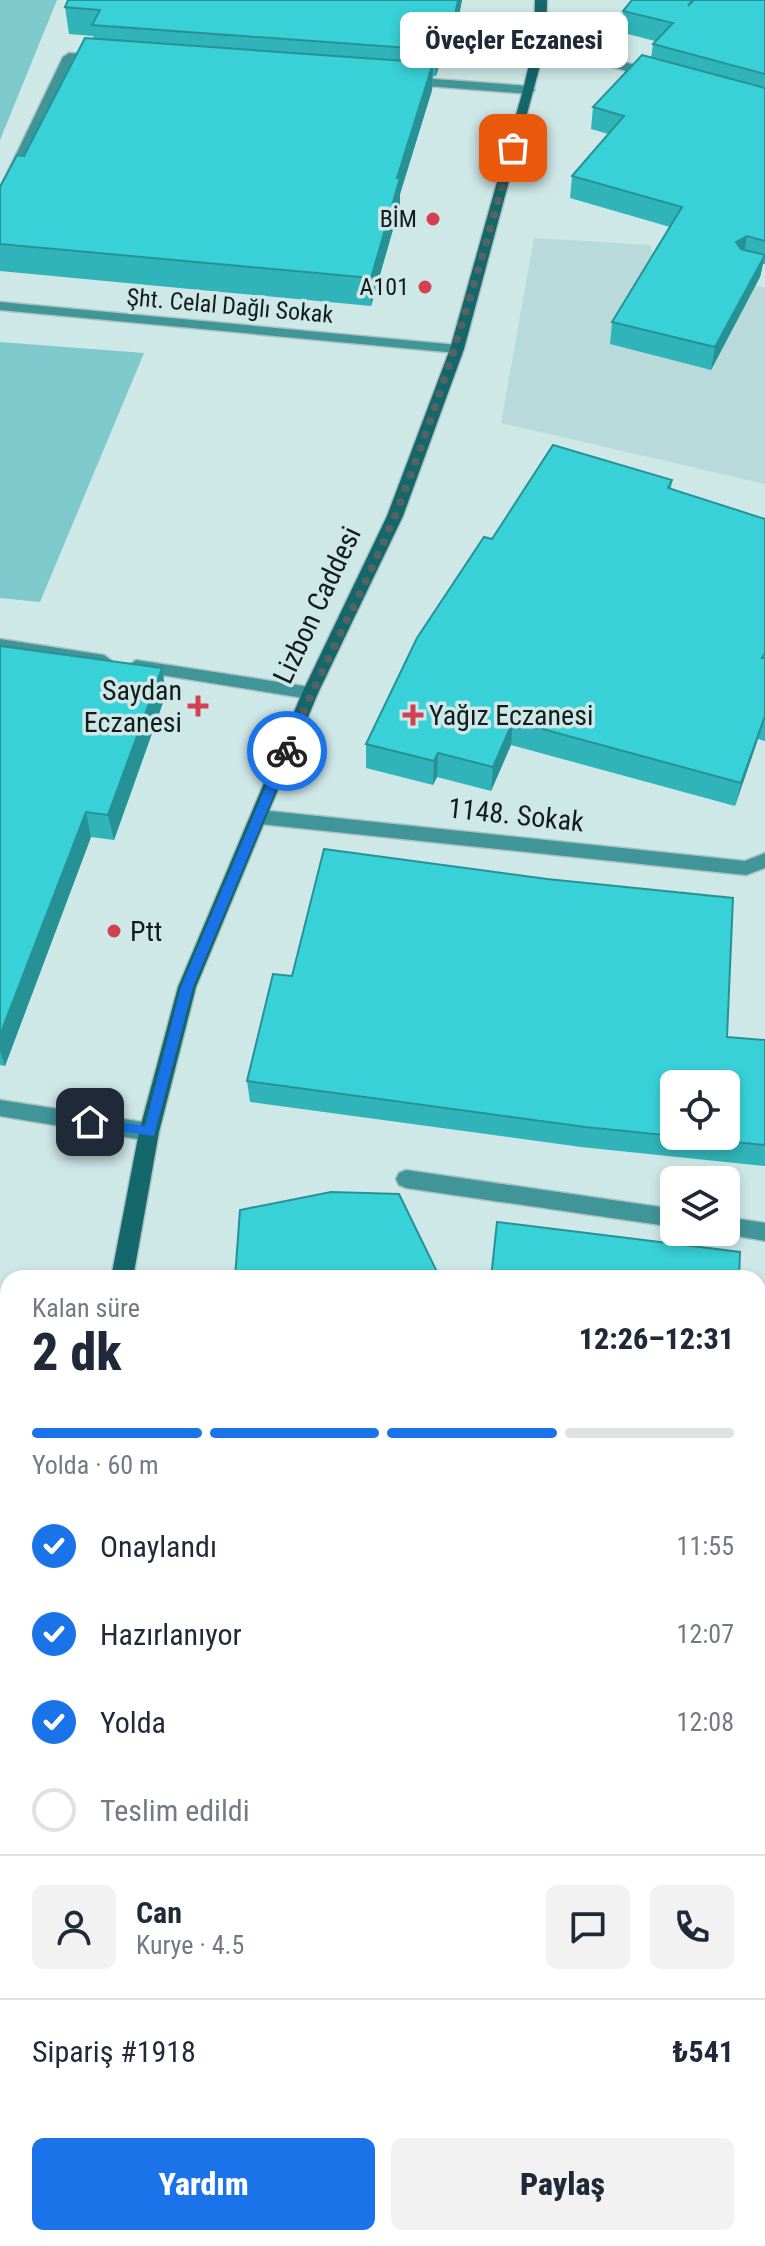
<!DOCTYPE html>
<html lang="tr">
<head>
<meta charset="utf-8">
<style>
  body { margin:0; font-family:"Roboto Condensed",sans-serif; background:#f2f2f3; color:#1f2937; height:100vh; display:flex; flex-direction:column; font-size:30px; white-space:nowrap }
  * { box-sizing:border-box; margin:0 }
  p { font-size:26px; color:#747a83 }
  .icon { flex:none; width:44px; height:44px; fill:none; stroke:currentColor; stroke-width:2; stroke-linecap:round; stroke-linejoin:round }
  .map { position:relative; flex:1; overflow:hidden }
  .panel { position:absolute; left:0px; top:1270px; width:766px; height:976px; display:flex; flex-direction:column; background:#fff; border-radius:24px 24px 0 0; box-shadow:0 4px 12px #0003 }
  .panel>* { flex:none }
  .buttons { position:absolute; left:660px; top:1070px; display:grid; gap:16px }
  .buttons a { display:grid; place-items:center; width:80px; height:80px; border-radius:12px; background:#fff; box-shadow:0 4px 12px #0003; font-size:40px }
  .pin { position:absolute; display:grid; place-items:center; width:68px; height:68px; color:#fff; margin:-34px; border-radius:16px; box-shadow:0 4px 12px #0006 }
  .courier { position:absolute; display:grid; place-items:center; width:80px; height:80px; margin:-40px; border:6px solid #1a73e8; border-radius:50%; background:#fff; color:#222; box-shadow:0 2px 10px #0007 }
  .bubble { position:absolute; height:56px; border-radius:12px; background:#fff; box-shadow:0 4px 12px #0003; font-size:26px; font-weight:800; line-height:56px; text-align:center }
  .summary em { font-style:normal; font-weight:800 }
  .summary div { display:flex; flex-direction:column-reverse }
  .summary { display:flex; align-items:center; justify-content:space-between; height:136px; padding:0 32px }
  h1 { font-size:52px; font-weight:800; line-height:60px }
  .bar { display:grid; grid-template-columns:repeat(4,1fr); gap:12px 8px; align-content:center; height:96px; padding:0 32px }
  .bar i { height:10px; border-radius:6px; background:#e0e1e3 }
  .bar .active { background:#1a73e8 }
  .bar p { grid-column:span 4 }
  .line { display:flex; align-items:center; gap:20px; padding:0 32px; border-top:2px solid #e0e1e3 }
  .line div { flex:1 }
  .round { display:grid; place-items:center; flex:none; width:84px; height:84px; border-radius:12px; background:#f2f2f3 }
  ol { padding:0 32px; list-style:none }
  li { display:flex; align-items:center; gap:24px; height:88px }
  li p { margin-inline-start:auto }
  li .icon { padding:8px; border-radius:50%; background:#1a73e8; color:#fff; stroke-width:4 }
  li:last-child { color:#747a83 }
  li i { width:44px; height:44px; border:4px solid #e0e1e3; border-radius:50% }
  .action { display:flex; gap:16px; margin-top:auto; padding:16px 32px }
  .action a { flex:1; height:92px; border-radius:12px; background:#1a73e8; color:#fff; font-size:32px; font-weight:800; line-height:92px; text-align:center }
  .action a+a { background:#f2f2f3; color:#1f2937 }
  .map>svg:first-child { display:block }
</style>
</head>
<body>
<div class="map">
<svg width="765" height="2246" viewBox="0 0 765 2246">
  <rect width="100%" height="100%" fill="#cee7e7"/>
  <!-- built -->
  <path fill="#b9dadb" d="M534,238L650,245L655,259L765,288V484L501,423Z"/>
  <!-- green -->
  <g fill="#7dc9cc">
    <path d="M0,0H57L0,140Z"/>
    <path d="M0,342L144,353L40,602L0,598Z"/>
  </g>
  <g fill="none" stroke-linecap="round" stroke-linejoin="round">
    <defs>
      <g id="minor">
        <path d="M540,39L660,72L662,75L656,79L536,46L534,43Z"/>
        <path d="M69,53L102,55L108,59L102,63L73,61L6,201L0,205V188L63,57Z"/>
        <path d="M405,77L529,86L535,90L529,94L401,84L399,81Z"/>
        <path d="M0,302L457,345L464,349L457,353L0,310Z"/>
        <path d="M0,639L104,655L112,661L104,667L0,651Z"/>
        <path d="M136,660L310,687L318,693L310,699L130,670L128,666Z"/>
        <path d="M260,810L745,861L765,853V868L746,875L260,824L251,817Z"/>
        <path d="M0,1100L149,1123L156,1126L159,1132L156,1138L149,1141L0,1116Z"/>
        <path d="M406,1170L674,1209V1227L406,1188L399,1185L396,1179L399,1173Z"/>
        <path d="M726,1217L765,1223V1241L719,1233L726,1232Z"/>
        <path d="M0,1828L8,1830V1856L0,1854Z"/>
      </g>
      <g id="secondary">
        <path d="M535,0H547L546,43L464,349L403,516L318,693L196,987L159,1132L133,1278H111L139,1132L178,987L302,693L387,516L450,349L523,90L534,43Z"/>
        <path d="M8,1859V1913L0,1916V1862Z"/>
      </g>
    </defs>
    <!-- minor casing -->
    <use href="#minor" stroke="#acc2c2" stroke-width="3"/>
    <!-- secondary casing -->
    <use href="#secondary" stroke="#acc2c2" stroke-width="3"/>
    <!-- minor -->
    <use href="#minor" fill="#3f9598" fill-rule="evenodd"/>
    <!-- secondary -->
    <use href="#secondary" fill="#14686b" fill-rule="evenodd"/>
  </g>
  <!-- wall -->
  <g fill="#30b4b9">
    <path d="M68,0H462L450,61L441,60L436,76H433L432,90L400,194V205L371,306L0,271V187L24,156L94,39L93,36L69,34L65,7Z"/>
    <path d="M765,0V264H763L760,277L711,370L610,344L612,322L670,227L570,198L572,176L608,134L591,129L593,107L651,58L653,44L655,41L620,32L623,11Z"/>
    <path d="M672,480L671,489L765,519V741L758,739L735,806L511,745L491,791L437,777L433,785L366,768V744L492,539Z"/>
    <path d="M0,646L162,668L166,694L114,840L91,837L5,1066L0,1065Z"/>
    <path d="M727,1037L765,1040V1166L581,1147L250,1102L247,1081Z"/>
    <path d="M758,1519L765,1520V1718L758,1717Z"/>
  </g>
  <!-- shaded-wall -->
  <g fill="#279296">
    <path d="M458,0H462L450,61L451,34Z"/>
    <path d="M442,34L441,60L436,76L437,50Z"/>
    <path d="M433,63L432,90L400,194V205L371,306V278L397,178Z"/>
    <path d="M747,236L743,258L736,242Z"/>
    <path d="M765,255L760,277L711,370L715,347Z"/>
    <path d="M162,668L166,694L114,840L108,815Z"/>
    <path d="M765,716L758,739L735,806L741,783Z"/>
    <path d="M513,721L511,745L491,791L493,767Z"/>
    <path d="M438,753L437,777L433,785L434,761Z"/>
    <path d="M86,812L91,837L5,1066L0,1051V1035Z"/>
  </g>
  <!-- building -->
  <g fill="#38d1d7" stroke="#279296" stroke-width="2">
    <path d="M68,0H458L451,34H442L437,50L92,25L100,10L65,7Z"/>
    <path d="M632,0H692L688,6L694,0H765V74L653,44L673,23L623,11Z"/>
    <path d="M85,38L433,63L397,178H400L371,278L0,244V187L17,155L24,156Z"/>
    <path d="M642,55L765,88V241L747,236L736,242L741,249L765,255L715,347L612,322L682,207L572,176L624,116L593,107Z"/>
    <path d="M553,445L672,480L668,488L765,519V653L762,658H765V716L741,783L513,721L493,767L438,753L434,761L366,744L417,638L484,537L492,539Z"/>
    <path d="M0,646L162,668L108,815L86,812L0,1035Z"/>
    <path d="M324,849L547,879L733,898L727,1037L765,1040V1145L677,1136H726V1084H674V1136L585,1127L247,1081L273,974L292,976Z"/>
    <path d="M331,1192L399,1194L440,1278H235L240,1210Z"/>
    <path d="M497,1222L740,1252L739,1278H491Z"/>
    <path d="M758,1519L765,1520V1706H758Z"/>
    <path d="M758,1776L765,1778V2246H557L535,2238H758Z"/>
    <path d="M62,2238H325L333,2240L332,2246H60Z"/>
  </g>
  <!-- route -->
  <path fill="#1a73e8" d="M287,747L292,751L193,987L154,1136L85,1126L83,1122L90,1117L145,1126L181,987L281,751Z"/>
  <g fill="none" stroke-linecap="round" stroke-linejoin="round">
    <!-- done -->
    <path stroke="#546363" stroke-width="8" stroke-dasharray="0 14.4" d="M287,751C319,670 363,594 396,513C444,392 478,273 513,148"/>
  </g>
  <!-- markers -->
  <g fill="#d14150" stroke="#cee7e7" stroke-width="3">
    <circle cx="433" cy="219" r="8"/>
    <circle cx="425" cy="287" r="8"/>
    <path d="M194 694h8v8h8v8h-8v8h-8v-8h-8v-8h8z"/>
    <path d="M409 703h8v8h8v8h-8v8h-8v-8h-8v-8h8z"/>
    <circle cx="114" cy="931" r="8"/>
  </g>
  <g text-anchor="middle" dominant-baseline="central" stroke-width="7" stroke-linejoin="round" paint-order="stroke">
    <!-- far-poi labels -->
    <g font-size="24" fill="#131c1c" stroke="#cee7e7" text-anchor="end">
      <text x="417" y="219">BİM</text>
      <text x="409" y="287">A101</text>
    </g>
    <!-- far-street labels -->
    <g font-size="24" fill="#131c1c" stroke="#cee7e7">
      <text transform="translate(230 306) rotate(5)">Şht. Celal Dağlı Sokak</text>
    </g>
    <!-- street labels -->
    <g font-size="28" fill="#131c1c" stroke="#cee7e7">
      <text transform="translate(317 605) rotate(-65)">Lizbon Caddesi</text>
      <text transform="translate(516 815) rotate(6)">1148. Sokak</text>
    </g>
    <!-- poi labels -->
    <g font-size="28" fill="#131c1c" stroke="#cee7e7" text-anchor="start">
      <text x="182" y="690" text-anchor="end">Saydan<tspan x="182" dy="32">Eczanesi</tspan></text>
      <text x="429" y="715">Yağız Eczanesi</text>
      <text x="130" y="931">Ptt</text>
    </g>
  </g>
</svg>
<div class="buttons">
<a><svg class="icon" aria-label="locate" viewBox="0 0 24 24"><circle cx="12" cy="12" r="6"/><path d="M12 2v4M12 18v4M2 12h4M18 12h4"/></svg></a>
<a><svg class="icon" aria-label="layers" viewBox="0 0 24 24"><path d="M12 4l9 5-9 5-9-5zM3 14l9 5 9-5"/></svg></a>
</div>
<div class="pin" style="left:513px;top:148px;background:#ea580c"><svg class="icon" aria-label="bag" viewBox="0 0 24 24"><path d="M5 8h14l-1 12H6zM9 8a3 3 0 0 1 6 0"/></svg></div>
<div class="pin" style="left:90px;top:1122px;background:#1f2937"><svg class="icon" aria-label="home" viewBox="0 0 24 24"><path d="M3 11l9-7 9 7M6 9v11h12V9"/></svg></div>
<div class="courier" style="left:287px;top:751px"><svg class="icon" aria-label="bike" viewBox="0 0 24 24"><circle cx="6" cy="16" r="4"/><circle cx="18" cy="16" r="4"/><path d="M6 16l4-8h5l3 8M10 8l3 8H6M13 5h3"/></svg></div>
<div class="bubble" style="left:400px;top:12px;width:228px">Öveçler Eczanesi</div>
<section class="panel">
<div class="summary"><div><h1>2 dk</h1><p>Kalan süre</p></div><em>12:26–12:31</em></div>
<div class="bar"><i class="active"></i><i class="active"></i><i class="active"></i><i></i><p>Yolda · 60 m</p></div>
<ol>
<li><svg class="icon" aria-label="check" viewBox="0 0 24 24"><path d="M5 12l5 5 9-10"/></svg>Onaylandı<p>11:55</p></li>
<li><svg class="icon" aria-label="check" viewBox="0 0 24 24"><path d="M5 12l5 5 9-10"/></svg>Hazırlanıyor<p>12:07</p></li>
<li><svg class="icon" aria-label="check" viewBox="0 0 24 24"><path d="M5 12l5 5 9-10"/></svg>Yolda<p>12:08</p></li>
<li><i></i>Teslim edildi</li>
</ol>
<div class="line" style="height:144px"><a class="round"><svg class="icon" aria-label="person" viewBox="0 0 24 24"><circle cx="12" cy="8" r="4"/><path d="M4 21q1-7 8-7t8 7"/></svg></a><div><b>Can</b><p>Kurye · 4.5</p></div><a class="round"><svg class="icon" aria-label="chat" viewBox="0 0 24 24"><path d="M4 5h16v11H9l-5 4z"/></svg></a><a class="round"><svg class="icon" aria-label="phone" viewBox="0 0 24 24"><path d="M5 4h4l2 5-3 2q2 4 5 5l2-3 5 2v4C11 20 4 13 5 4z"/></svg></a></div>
<div class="line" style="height:104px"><div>Sipariş #1918</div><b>₺541</b></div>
<div class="action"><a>Yardım</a><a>Paylaş</a></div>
</section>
</div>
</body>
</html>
